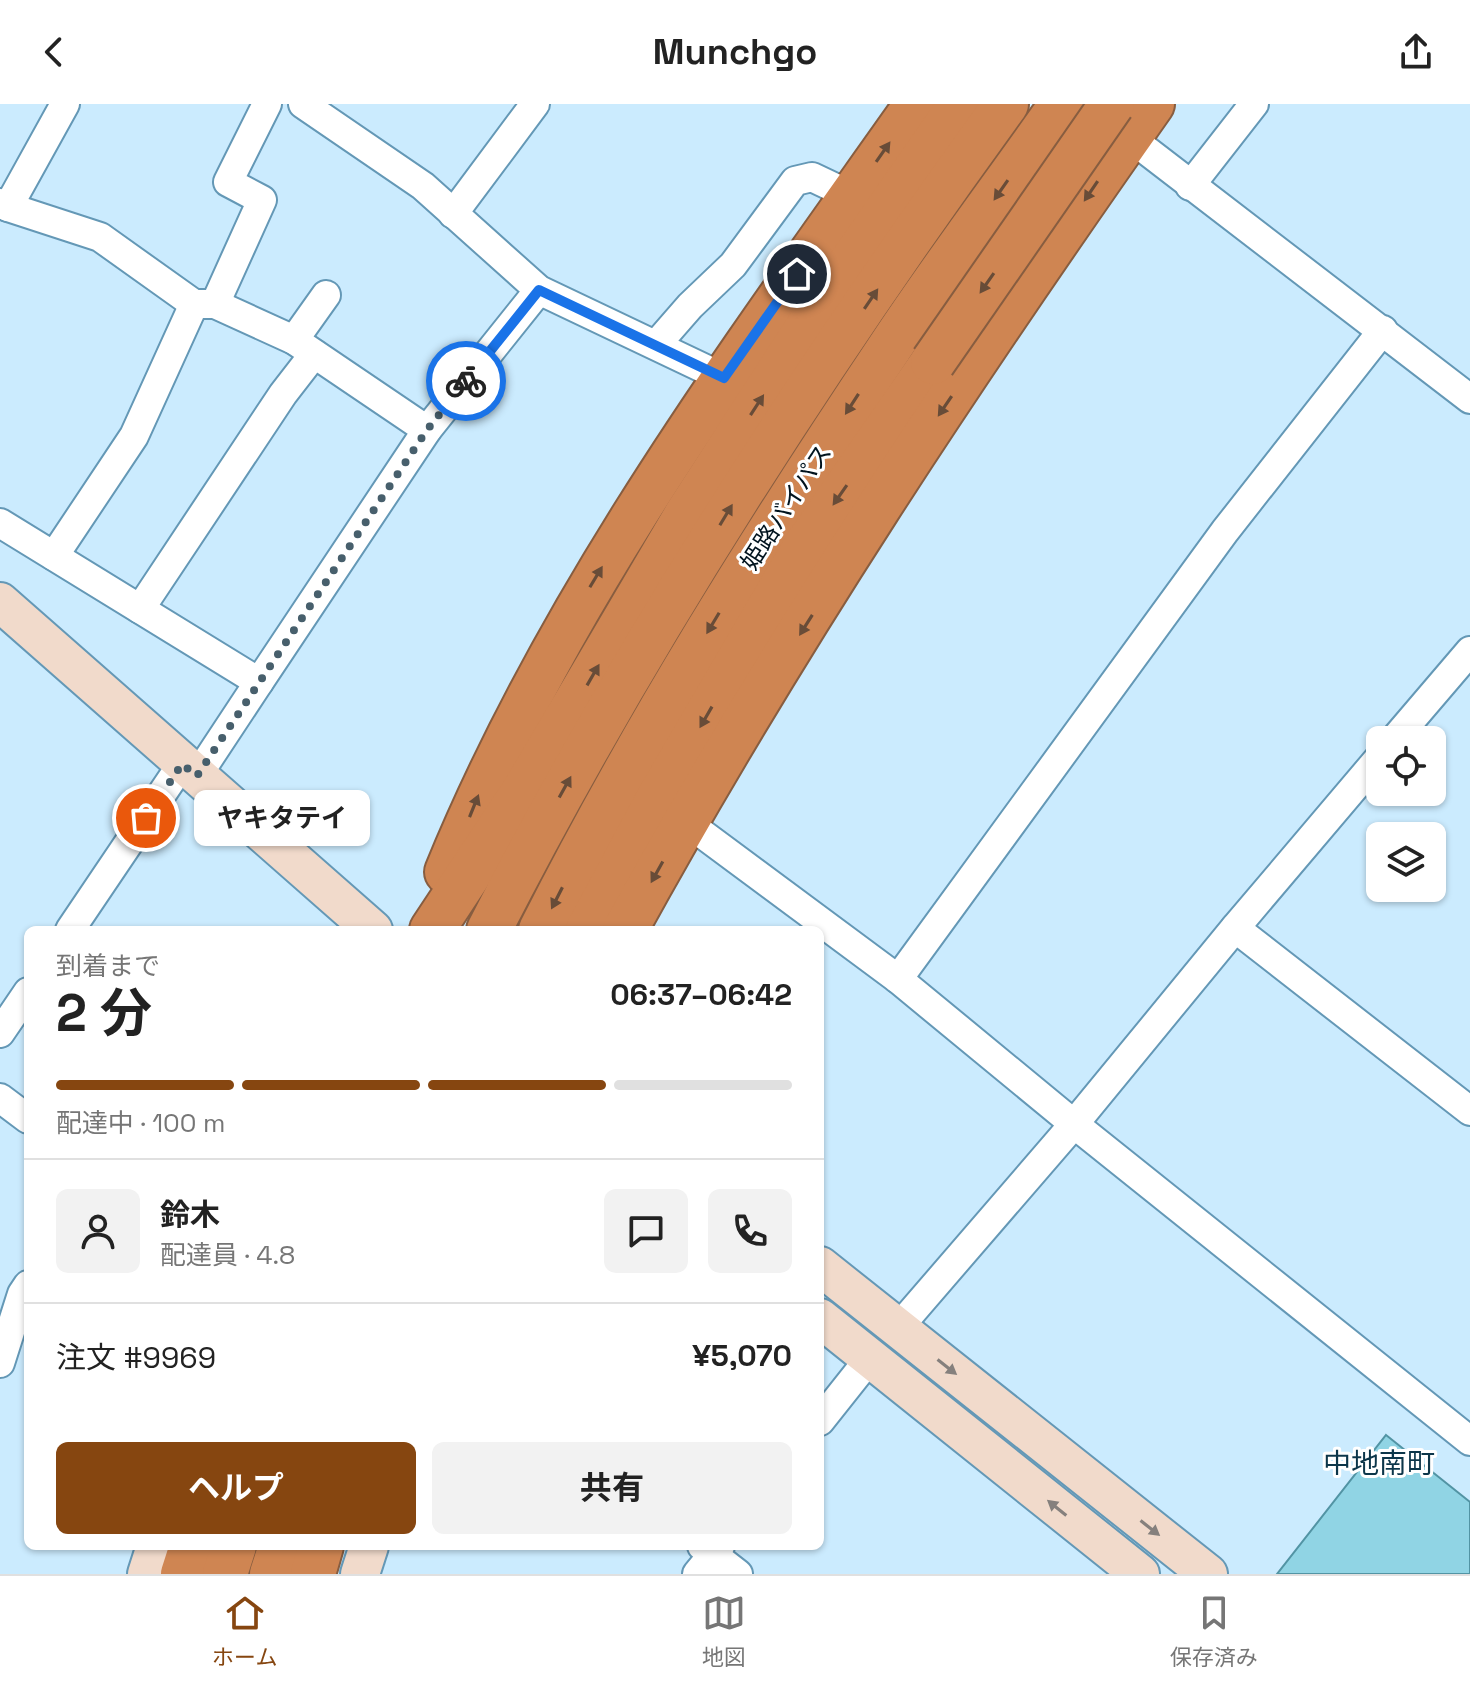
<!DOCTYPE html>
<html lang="ja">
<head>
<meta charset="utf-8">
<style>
  body { margin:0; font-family:"Space Grotesk","Noto Sans JP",sans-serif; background:#f2f2f2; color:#222; height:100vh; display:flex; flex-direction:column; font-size:30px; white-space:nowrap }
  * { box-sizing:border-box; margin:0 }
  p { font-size:26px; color:#767676 }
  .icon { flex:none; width:44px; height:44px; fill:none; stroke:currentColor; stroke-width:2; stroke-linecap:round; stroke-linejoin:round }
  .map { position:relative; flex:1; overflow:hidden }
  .drawer { position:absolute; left:24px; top:822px; width:800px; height:624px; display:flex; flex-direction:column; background:#fff; border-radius:12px; box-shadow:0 2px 6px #0004 }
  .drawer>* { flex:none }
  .controls { position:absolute; left:1366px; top:622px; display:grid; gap:16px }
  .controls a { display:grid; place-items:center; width:80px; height:80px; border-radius:12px; background:#fff; box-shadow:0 2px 6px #0004; font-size:40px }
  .pin { position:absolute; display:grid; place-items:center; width:68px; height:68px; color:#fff; margin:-34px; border:4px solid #fff; border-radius:50%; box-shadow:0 2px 8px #0007 }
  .courier { position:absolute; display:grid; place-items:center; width:80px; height:80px; margin:-40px; border:6px solid #1a73e8; border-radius:50%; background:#fff; color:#222; box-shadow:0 2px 10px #0007 }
  .bubble { position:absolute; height:56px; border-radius:12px; background:#fff; box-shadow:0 2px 6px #0004; font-size:26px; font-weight:700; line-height:56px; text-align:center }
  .head em { font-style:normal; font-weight:700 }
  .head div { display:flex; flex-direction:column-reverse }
  .head { display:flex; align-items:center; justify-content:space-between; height:136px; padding:0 32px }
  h1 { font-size:52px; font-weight:700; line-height:60px }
  .bar { display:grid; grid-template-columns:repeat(4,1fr); gap:12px 8px; align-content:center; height:96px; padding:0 32px }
  .bar i { height:10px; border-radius:6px; background:#e0e0e0 }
  .bar .active { background:#864610 }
  .bar p { grid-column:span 4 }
  .line { display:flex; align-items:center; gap:20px; padding:0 32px; border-top:2px solid #e0e0e0 }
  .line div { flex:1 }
  .round { display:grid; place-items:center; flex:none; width:84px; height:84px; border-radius:12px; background:#f2f2f2 }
  .action { display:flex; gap:16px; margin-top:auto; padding:16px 32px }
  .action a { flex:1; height:92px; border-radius:12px; background:#864610; color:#fff; font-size:32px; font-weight:700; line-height:92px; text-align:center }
  .action a+a { background:#f2f2f2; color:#222 }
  header { display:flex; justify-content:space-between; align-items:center; height:104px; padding:0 32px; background:#fff; font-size:36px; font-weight:700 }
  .tabs { display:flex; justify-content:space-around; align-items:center; height:112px; border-top:2px solid #e0e0e0; background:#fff; font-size:22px; color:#767676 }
  .tabs a { display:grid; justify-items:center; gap:4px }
  .tabs .active { color:#864610 }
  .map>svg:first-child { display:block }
</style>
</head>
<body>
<header><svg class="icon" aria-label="back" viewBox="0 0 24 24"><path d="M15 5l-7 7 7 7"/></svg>Munchgo<svg class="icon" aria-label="share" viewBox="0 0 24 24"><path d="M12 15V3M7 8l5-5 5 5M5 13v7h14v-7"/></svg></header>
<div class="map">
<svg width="1470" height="1470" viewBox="0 0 1470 1470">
  <rect width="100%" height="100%" fill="#cbebfe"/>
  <!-- building -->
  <path fill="#90d4e4" stroke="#5294a4" stroke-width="2" d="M1386,1331L1470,1398V1470H1277Z"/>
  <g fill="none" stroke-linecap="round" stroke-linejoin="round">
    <defs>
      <g id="street">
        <path d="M303,0L423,82L539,186L724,274"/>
        <path d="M1116,23L1470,295"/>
        <path d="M1190,82L1254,0"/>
        <path d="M0,99L8,103L65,0"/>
        <path d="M8,103L100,133L194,200H215L294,236L427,326"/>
        <path d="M453,110L535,0"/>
        <path d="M215,200L262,96L228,78L267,0"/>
        <path d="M294,236L326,191"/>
        <path d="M656,241L690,202L733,161L795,77L812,73L852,92"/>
        <path d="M0,419L259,578L427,326L539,186"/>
        <path d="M54,452L134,332L194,200"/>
        <path d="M140,505L283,290L314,250"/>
        <path d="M1394,636L1470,547"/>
        <path d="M197,672L259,578"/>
        <path d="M685,717L898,875L1074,1020L1470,1337"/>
        <path d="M1235,824L1470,1007"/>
        <path d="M70,826L182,660"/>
        <path d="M898,875L1225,427L1383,226"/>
        <path d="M0,929L28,888"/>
        <path d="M0,994L28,1015"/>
        <path d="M898,1224L1074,1020L1235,824L1380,653"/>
        <path d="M0,1259L22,1190L28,1181"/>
        <path d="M820,1317L870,1254"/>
        <path d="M702,1442L738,1470"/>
        <path d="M697,1470L720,1442"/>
      </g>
      <g id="secondary">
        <path d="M0,498L373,826"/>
        <path d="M820,1162L1208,1470"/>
        <path d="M820,1214L1140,1470"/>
        <path d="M147,1470L156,1442"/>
        <path d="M360,1470L369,1442"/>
      </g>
      <g id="highway">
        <path d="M447,768C561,489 744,245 917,0"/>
        <path d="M432,826L524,687L687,410L828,192L961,0"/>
        <path d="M489,826C637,537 815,263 1006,0"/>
        <path d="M541,826C643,624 764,431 890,243C945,160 1005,81 1062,0"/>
        <path d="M588,826L658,695L803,446L933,258"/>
        <path d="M625,826C782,540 964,267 1152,0"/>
        <path d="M183,1470L192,1442"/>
        <path d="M225,1470L234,1442"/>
        <path d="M272,1470L281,1442"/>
        <path d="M313,1470L321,1442"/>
      </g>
    </defs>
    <!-- street casing -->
    <use href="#street" stroke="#6498b6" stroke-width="32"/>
    <!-- secondary casing -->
    <use href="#secondary" stroke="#6498b6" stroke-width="42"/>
    <!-- highway casing -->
    <use href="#highway" stroke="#875d40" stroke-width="48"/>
    <!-- street -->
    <use href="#street" stroke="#fff" stroke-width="28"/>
    <!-- secondary -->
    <use href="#secondary" stroke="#f1dacb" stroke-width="38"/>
    <!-- highway -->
    <use href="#highway" stroke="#cf8552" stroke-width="44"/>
    <defs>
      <path id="highway-bridge" d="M933,258L1112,0"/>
    </defs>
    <!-- highway-bridge casing -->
    <use href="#highway-bridge" stroke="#875d40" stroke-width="48" stroke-linecap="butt"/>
    <!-- highway-bridge -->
    <use href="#highway-bridge" stroke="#cf8552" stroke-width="44"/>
  </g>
  <!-- one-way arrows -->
  <defs><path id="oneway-solid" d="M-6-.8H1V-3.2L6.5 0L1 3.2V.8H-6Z" transform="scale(2)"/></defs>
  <g fill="#684c38">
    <use href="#oneway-solid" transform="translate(883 48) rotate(-55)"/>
    <use href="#oneway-solid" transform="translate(1001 86) rotate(125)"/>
    <use href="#oneway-solid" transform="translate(1091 87) rotate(124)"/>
    <use href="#oneway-solid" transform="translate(987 179) rotate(125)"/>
    <use href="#oneway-solid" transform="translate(871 195) rotate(-56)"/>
    <use href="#oneway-solid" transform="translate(852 300) rotate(123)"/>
    <use href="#oneway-solid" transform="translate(757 301) rotate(-57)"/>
    <use href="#oneway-solid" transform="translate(945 302) rotate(124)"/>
    <use href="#oneway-solid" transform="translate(840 391) rotate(125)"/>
    <use href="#oneway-solid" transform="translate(726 411) rotate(-59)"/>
    <use href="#oneway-solid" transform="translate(596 473) rotate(-59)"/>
    <use href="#oneway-solid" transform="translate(713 519) rotate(121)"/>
    <use href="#oneway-solid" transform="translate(806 521) rotate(122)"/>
    <use href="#oneway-solid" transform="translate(593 571) rotate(-60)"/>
    <use href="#oneway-solid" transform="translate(706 613) rotate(120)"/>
    <use href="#oneway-solid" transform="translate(565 683) rotate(-61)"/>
    <use href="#oneway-solid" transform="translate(474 702) rotate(-68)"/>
    <use href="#oneway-solid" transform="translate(657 768) rotate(119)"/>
    <use href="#oneway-solid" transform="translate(557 794) rotate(117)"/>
  </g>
  <g fill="#85807d">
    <use href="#oneway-solid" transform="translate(947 1263) rotate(38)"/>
    <use href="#oneway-solid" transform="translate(1057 1404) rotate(-141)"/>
    <use href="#oneway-solid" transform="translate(1150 1424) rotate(38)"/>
  </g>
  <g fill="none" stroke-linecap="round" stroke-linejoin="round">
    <!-- done -->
    <path stroke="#475f6c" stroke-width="8" stroke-dasharray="0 14.4" d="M146,714L182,660L197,672L427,326L466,277"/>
    <!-- route -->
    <path stroke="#1a73e8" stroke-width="10" d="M466,277L539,186L724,274L797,170"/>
  </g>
  <g text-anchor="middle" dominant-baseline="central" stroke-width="6" stroke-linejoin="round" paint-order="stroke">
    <!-- street labels -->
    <g font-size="24" fill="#00131e" stroke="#fff">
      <text transform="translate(786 403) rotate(-57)">姫路バイパス</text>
    </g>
    <!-- quarter labels -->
    <g font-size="28" fill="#0c364a" stroke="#fff">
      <text x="1379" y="1359">中地南町</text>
    </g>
  </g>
</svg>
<div class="controls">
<a><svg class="icon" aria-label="locate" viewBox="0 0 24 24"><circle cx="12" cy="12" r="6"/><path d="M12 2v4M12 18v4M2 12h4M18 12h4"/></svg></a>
<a><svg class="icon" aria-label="layers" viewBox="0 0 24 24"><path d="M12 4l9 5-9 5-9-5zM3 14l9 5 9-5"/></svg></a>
</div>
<div class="pin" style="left:146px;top:714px;background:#ea580c"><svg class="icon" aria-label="bag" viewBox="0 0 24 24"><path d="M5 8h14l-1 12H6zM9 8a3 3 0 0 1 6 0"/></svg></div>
<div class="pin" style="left:797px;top:170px;background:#1f2937"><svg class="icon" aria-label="home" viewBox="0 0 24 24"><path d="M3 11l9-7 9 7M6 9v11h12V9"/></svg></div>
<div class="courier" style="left:466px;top:277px"><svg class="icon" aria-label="bike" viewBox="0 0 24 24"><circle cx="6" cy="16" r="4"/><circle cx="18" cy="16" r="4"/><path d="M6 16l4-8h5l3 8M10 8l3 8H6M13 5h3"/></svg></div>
<div class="bubble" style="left:194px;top:686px;width:176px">ヤキタテイ</div>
<section class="drawer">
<div class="head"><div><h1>2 分</h1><p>到着まで</p></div><em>06:37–06:42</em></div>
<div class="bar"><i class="active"></i><i class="active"></i><i class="active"></i><i></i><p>配達中 · 100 m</p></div>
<div class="line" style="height:144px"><a class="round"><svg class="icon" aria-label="person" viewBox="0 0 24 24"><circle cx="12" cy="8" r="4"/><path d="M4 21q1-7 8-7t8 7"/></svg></a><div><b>鈴木</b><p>配達員 · 4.8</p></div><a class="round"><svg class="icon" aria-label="chat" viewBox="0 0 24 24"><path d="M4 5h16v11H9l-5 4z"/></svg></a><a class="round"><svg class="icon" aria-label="phone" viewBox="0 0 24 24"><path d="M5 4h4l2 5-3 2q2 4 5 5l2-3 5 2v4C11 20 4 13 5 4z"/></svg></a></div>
<div class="line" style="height:104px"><div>注文 #9969</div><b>¥5,070</b></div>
<div class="action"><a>ヘルプ</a><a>共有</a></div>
</section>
</div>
<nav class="tabs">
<a class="active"><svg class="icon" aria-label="home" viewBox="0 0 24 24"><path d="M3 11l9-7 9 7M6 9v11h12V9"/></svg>ホーム</a>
<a><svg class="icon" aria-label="map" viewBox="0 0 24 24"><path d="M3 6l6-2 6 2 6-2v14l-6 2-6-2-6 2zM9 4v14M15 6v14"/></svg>地図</a>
<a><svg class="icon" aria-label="saved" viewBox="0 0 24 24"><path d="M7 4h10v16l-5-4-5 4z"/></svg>保存済み</a>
</nav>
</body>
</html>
